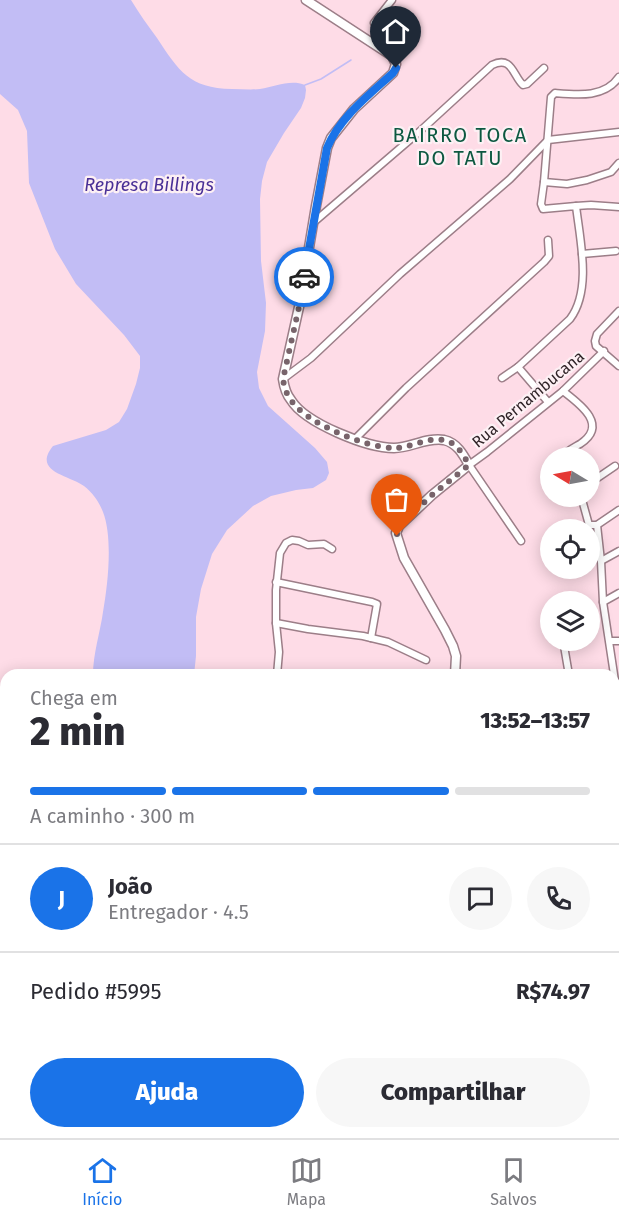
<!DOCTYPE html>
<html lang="pt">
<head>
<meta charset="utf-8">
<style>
  body { margin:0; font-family:"Fira Sans",sans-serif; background:#f7f7f7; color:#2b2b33; height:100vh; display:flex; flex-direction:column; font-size:22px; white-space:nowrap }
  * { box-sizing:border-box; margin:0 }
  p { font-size:20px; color:#7c7c81 }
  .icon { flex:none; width:33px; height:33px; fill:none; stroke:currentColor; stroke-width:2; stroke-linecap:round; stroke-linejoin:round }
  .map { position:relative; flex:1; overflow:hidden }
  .panel { position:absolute; left:0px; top:669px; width:620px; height:470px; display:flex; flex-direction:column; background:#fff; border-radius:18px 18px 0 0; box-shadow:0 3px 15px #0003 }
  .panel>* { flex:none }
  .needle { width:39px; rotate:280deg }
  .controls { position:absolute; left:540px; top:447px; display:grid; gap:12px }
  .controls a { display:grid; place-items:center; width:60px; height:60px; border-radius:50%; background:#fff; box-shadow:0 3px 15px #0003; font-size:30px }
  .pin { position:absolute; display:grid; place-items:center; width:51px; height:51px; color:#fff; margin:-62px -26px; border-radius:50% 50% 50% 0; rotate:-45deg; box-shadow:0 0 6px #0007 }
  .pin .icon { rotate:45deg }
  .courier { position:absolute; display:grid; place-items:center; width:60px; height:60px; margin:-30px; border:4px solid #1a73e8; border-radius:50%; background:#fff; color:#222; box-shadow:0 2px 8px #0007 }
  .overview em { font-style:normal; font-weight:800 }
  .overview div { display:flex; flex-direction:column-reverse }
  .overview { display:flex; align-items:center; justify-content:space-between; height:102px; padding:0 30px }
  h1 { font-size:39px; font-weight:800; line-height:45px }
  .bar { display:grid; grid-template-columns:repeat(4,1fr); gap:9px 6px; align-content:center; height:72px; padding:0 30px }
  .bar i { height:8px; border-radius:4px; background:#e1e1e2 }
  .bar .on { background:#1a73e8 }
  .bar p { grid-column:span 4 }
  .line { display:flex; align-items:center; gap:15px; padding:0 30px; border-top:2px solid #e1e1e2 }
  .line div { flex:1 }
  .round { display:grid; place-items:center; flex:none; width:63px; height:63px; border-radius:32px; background:#f7f7f7 }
  .primary-button { display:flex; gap:12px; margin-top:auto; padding:12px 30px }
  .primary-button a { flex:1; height:69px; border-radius:36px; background:#1a73e8; color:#fff; font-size:24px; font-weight:800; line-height:69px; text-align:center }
  .primary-button a+a { background:#f7f7f7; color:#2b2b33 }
  .tabs { display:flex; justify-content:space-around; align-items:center; height:84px; border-top:2px solid #e1e1e2; background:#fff; font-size:16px; color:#7c7c81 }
  .tabs a { display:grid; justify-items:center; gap:3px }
  .tabs .on { color:#1a73e8 }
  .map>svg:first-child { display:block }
</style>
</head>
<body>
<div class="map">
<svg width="619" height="1138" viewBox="0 0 619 1138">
  <rect width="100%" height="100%" fill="#fedce7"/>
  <!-- water -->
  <path fill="#c2bdf5" d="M0,0H131C139,13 148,26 157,38C179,71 189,88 232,89C241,89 251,90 260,89C275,87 290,79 305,85L306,90L305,98L301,108L284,133L267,162L262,181L260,199L261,261L266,303L265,331L257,372L259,388L268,406L315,448L327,462L329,473L326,480L313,488L296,490L271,496L253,506L227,530L212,554L201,589L196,617V656L194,675H93C93,654 100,633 103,612C108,584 113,538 103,512C99,502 93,493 84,486C69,475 32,472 53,446L106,430L119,422L127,409L136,384L140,368V356L124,335L76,284L55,249L29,183L27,131L18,110L0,94Z"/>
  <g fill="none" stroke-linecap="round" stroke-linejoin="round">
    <!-- stream -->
    <g stroke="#c2bdf5" stroke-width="1.5">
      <path d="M305,85L321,79L351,60"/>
      <path d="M95,1132L99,1138"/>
    </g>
    <defs>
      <g id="street">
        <path d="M374,23L392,0"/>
        <path d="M544,182L567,184L587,180L611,172L619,163"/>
        <path d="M576,206L591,205L619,207"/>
        <path d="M314,222L419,132L492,65C512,55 513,76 523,85L527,84L544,68"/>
        <path d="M582,254L616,251"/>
        <path d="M619,311L597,334L595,341L596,346L619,366"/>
        <path d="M518,367L548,402"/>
        <path d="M502,378L518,367L570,319C592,290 580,240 576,206L543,209L541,204L544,182L551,97L555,93C578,95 605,98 619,77"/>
        <path d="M283,379L311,358L400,274L510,179L548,140L619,132"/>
        <path d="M355,439L406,388L544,262L549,256L548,240"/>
        <path d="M561,458C566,451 573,448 580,444C609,425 580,404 563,391"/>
        <path d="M590,483L615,466"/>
        <path d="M581,496L589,525H597L619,510"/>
        <path d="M597,525L601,561L603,602L615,681L619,684"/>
        <path d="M521,541L469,465L487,452L563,391L604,351"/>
        <path d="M601,561L619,551"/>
        <path d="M276,582L372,602L377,604L371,638"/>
        <path d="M603,602L619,593"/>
        <path d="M276,623L308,629L363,636L388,642L426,660"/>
        <path d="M563,640L569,675"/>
        <path d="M610,641H619"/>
        <path d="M277,675L279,652L276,623V590L280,553L286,543L292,540L299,541L308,545L324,544L332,549"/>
        <path d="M614,736L619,737"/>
        <path d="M0,758L6,760"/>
        <path d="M614,781L619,782"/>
        <path d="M614,853H619"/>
        <path d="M0,881L6,855"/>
        <path d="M614,899H619"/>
        <path d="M614,955L617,948"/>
        <path d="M614,992L619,994"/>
        <path d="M0,1033L6,1036"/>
        <path d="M614,1071L619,1060"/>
        <path d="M40,1132L42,1138"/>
        <path d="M420,1132L423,1138"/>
        <path d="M398,1138L407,1132"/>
      </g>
      <g id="secondary">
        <path d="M306,0L392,56L396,64L393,73L354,109L331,138L327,148L316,206L299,307L283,379C284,386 286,394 291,400C305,423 367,448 394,448C410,448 427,437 444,440C457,443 463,454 469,465L432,495L399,526L396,533L404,558L445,630L453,646L456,656L455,675"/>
        <path d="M460,1138L462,1132"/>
      </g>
    </defs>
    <!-- street casing -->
    <use href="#street" stroke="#9c7e88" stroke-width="9"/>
    <!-- secondary casing -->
    <use href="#secondary" stroke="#9c7e88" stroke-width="11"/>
    <!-- street -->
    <use href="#street" stroke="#fff" stroke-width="6"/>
    <!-- secondary -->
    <use href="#secondary" stroke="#fff" stroke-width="8"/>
  </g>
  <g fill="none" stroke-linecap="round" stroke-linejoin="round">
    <!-- done -->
    <path stroke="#78646b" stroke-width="6" stroke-dasharray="0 10.8" d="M304,277L299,307L283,379C284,386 286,394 291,400C305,423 367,448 394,448C410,448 427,437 444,440C457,443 463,454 469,465L432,495L399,526L397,531V536"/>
    <!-- route -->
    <path stroke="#1a73e8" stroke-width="8" d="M304,277L327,148C340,117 369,95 393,73L396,68"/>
  </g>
  <g text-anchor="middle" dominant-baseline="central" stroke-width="4.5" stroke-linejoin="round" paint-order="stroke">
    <!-- street labels -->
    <g font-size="16" fill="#302428" stroke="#fdf0f4">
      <text transform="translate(528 399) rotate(-40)">Rua Pernambucana</text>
    </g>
    <!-- water labels -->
    <g font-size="18" font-style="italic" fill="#492f96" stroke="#fdf0f4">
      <text x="149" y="185">Represa Billings</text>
    </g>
    <!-- quarter labels -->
    <g font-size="20" letter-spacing="1.5" fill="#0c5840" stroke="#fdf0f4">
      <text x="460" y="135">BAIRRO TOCA<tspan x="460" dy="23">DO TATU</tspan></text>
    </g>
  </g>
</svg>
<div class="controls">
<a><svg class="needle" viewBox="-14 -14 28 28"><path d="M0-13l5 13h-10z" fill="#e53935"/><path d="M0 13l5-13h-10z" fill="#7c7c81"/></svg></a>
<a><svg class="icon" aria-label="locate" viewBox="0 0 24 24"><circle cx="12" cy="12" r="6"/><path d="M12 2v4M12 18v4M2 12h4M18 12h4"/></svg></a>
<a><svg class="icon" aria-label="layers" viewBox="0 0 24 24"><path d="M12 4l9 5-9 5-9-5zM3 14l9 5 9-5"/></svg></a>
</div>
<div class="pin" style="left:397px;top:536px;background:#ea580c"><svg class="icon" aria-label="bag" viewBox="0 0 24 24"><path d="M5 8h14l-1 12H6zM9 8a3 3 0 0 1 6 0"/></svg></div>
<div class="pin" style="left:396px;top:68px;background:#1f2937"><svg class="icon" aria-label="home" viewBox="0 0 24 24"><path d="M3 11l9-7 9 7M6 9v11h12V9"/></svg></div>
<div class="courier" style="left:304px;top:277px"><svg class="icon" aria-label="car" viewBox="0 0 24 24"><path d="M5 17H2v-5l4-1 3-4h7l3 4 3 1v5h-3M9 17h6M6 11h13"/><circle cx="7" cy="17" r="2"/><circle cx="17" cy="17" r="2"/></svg></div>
<section class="panel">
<div class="overview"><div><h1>2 min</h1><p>Chega em</p></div><em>13:52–13:57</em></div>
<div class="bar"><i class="on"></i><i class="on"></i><i class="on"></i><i></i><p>A caminho · 300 m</p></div>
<div class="line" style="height:108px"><b class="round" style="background:#1a73e8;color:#fff">J</b><div><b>João</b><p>Entregador · 4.5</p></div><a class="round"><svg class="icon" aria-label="chat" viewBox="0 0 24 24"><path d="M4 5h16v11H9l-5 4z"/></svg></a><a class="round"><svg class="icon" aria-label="phone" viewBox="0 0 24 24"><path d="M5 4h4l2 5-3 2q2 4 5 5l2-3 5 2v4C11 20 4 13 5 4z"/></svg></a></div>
<div class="line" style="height:78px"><div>Pedido #5995</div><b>R$74.97</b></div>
<div class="primary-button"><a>Ajuda</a><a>Compartilhar</a></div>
</section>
</div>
<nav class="tabs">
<a class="on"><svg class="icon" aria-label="home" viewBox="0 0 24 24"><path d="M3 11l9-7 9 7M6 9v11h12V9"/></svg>Início</a>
<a><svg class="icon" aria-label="map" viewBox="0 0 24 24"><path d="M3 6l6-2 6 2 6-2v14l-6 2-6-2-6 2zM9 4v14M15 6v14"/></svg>Mapa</a>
<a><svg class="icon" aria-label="saved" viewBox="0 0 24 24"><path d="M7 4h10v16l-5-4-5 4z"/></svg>Salvos</a>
</nav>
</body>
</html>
